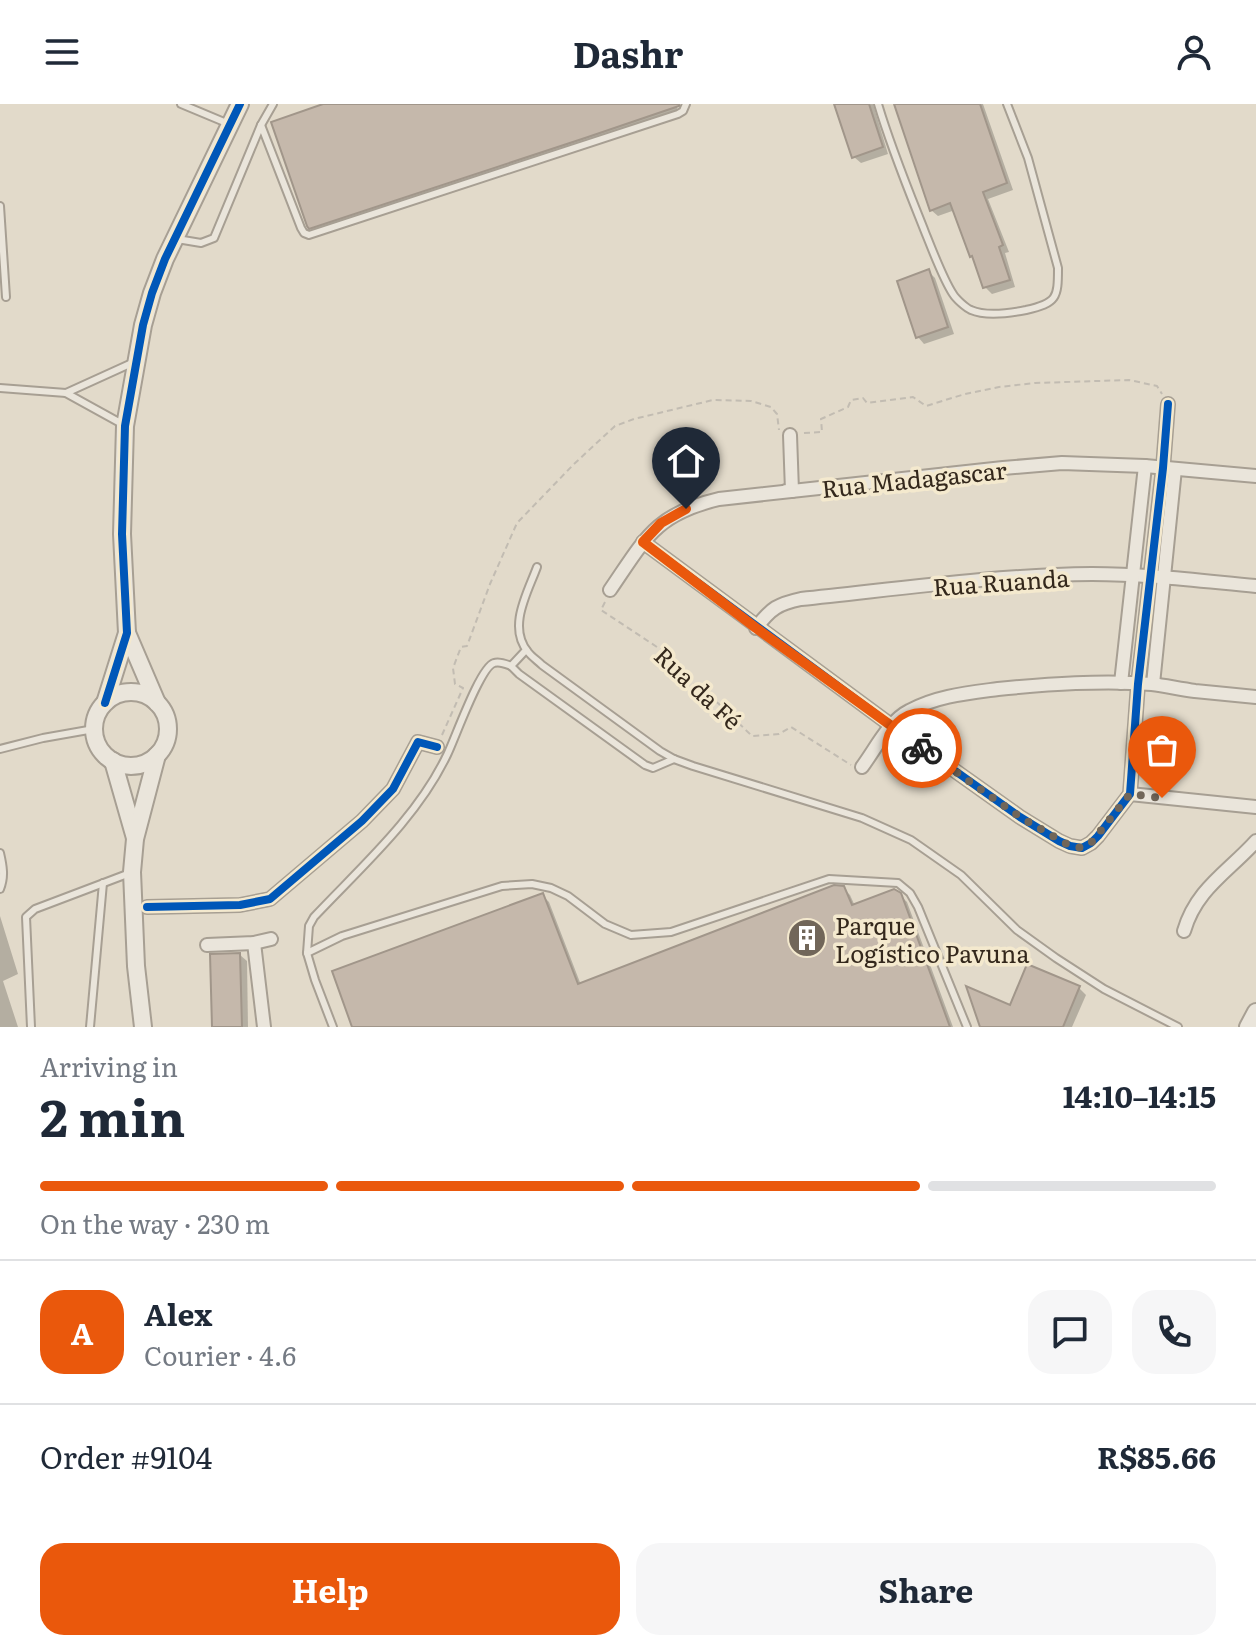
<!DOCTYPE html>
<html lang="en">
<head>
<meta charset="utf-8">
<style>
  body { margin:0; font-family:Literata,serif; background:#f6f6f7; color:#1f2937; height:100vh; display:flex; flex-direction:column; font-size:30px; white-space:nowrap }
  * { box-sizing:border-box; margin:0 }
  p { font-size:26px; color:#747a83 }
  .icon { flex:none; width:44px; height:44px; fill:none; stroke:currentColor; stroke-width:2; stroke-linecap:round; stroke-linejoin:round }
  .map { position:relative; height:923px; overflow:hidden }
  .details { display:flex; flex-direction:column; background:#fff; flex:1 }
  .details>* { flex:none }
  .pin { position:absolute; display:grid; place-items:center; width:68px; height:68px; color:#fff; margin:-82px -34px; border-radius:50% 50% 50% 0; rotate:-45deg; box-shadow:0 0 8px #0007 }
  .pin .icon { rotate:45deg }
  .courier { position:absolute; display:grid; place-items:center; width:80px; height:80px; margin:-40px; border:6px solid #ea580c; border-radius:50%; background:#fff; color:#222; box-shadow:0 2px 10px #0007 }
  .overview em { font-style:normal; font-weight:700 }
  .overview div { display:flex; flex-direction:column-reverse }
  .overview { display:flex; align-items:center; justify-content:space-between; height:136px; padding:0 40px }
  h1 { font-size:52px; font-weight:700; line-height:60px }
  .bar { display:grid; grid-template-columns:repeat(4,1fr); gap:12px 8px; align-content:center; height:96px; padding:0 40px }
  .bar i { height:10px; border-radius:6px; background:#e0e1e3 }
  .bar .on { background:#ea580c }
  .bar p { grid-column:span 4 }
  .line { display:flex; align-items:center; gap:20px; padding:0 40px; border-top:2px solid #e0e1e3 }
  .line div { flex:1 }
  .round { display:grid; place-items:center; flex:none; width:84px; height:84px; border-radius:24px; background:#f6f6f7 }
  .action { display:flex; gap:16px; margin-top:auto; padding:16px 40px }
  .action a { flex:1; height:92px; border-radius:24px; background:#ea580c; color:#fff; font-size:32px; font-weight:700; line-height:92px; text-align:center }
  .action a+a { background:#f6f6f7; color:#1f2937 }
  header { display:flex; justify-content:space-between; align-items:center; height:104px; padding:0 40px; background:#fff; font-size:36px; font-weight:700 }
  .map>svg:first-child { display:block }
</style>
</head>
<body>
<header><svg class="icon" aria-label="menu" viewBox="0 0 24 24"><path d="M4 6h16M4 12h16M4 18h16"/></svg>Dashr<svg class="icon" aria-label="person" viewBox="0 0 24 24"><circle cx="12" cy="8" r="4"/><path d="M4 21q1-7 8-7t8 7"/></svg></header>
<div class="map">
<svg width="1256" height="923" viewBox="0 0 1256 923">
  <rect width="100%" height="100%" fill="#e2daca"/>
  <!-- shadow -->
  <g fill="#0003">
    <path d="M330,0H676L679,11L317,130L310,123Z"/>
    <path d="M836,0H873L888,50L861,59L854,53Z"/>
    <path d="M896,0H983L1013,86L988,95L1009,148L1005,149L1015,183L992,190L985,183L955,106L938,112L931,106Z"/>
    <path d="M928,167L935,174L954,230L924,240L918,233Z"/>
    <path d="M843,784L850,791L855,802L900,791L907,798L953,923H354L542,791L549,798L581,881Z"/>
    <path d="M0,812L18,870L3,877L18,923H0Z"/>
    <path d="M240,851L247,857L248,923H214Z"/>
    <path d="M1079,884L1086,891L1072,923H983L1011,904Z"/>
  </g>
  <!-- building -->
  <g fill="#c5b8ab" stroke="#a1968a" stroke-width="2">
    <path d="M323,0H679V2L585,34L309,125L307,122L271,18Z"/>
    <path d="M834,0H869L883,43L852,54Z"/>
    <path d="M894,0H980L1007,79L983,88L1003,141L999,143L1010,176L983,184L972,152L970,153L950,99L930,107Z"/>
    <path d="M929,165L948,223L916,234L897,177Z"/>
    <path d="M834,781L844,782L852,801L894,785L901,789L950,923H352L332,867L543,789L578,880Z"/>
    <path d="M240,849L242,923H212L210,850Z"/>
    <path d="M1027,860L1080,882L1063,923H980L966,882L1010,901Z"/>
  </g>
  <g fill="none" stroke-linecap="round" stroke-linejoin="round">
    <defs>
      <g id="service">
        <path d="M181,0L229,20"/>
        <path d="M878,0C891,44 908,85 925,128C932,145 943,175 953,190C956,195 966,204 971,206C987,213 1011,209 1026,206C1057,199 1058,194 1058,164L1028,54L1007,0"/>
        <path d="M261,21L301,124L304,129L309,131L678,10L683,7L686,0"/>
        <path d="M0,102L6,193"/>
        <path d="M177,135L201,139L214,134L261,21L273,0"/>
        <path d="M0,284L66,289L124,321"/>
        <path d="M66,289L132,259"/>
        <path d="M537,463C528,488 507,523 528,548C532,553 538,557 542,561L660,647L674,655L693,662L862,714L911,736L961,771L1017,826L1056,854L1104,885L1178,923"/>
        <path d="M526,546L511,562L519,570L645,661L653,664L674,655"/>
        <path d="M0,645L43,634L94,625"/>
        <path d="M0,749C3,762 5,773 0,785"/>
        <path d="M307,849L309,822L314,813C361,763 417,714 447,651C455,635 480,563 494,559C500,557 506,560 511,562"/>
        <path d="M31,923L26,813L35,805L130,769"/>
        <path d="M90,923L103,779"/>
        <path d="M333,923L315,876L307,849L342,832L502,782L532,780L551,784L568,792L605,820L631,831L671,828L829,775L898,779L910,789L918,803L967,923"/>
      </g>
      <g id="minor">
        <path d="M786,387H792L790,331"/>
        <path d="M643,438L892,622L1020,713L1059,737L1070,742L1082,744L1091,739L1098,732L1130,690L1138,580L1163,364L1168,300"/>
        <path d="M610,486C645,435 655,410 719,395L1003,364L1062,359L1145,362L1256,372"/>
        <path d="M756,524C771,504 778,500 801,495C898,485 995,471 1092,470C1147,470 1202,477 1256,482"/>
        <path d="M1121,579L1145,362"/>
        <path d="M1153,580L1175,365"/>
        <path d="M862,663C876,644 889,617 909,607C936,592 968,589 998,585C1049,580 1102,576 1152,580C1166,582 1181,585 1195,587C1215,589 1236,591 1256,593"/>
        <path d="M1130,690L1256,703"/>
        <path d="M147,803L240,801L270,795L362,717L393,685L418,638L437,643"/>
        <path d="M1184,827C1196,785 1228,768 1256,737"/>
        <path d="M254,839L264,923"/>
        <path d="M207,841L254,839L271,835"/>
      </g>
      <g id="tertiary">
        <path d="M127,529L157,599"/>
        <circle cx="131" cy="625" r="37"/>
        <path d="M105,599L127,529L122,430L125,322L143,221L152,189L165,155L240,0"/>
        <path d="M113,657L135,734"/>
        <path d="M143,923L136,862L132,768L135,735L157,651"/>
        <path d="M1248,923L1256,908"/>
      </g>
    </defs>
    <!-- service casing -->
    <use href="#service" stroke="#a79f93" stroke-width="10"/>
    <!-- minor casing -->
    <use href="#minor" stroke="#a79f93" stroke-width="16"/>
    <!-- tertiary casing -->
    <use href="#tertiary" stroke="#a79f93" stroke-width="20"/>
    <!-- path -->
    <g stroke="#c2bcb2" stroke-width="2" stroke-dasharray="6 4" stroke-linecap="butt">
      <path d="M804,329L822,328L821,315L848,303L851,296L863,294L867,299L913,293L926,302L965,290L999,283L1035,279L1129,276L1157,282L1162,290"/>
      <path d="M605,498L601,506L663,547L664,556L719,600L752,632L779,630L791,623L851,661"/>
      <path d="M442,631L463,584L455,580L453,564L461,543L467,542L490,480L517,419L574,360L615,322L634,315L713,296L751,297L771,303L777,310L779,326"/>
    </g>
    <!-- service -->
    <use href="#service" stroke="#eae5db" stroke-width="6"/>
    <!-- minor -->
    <use href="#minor" stroke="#eae5db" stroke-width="12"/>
    <!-- tertiary -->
    <use href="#tertiary" stroke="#eae5db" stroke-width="16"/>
    <defs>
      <g id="cycleway">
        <path d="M643,438L892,622L1020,713L1059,737L1070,742L1082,744L1091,739L1098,732L1130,690L1138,580L1163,364L1168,300"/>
        <path d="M105,599L127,529L122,430L125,322L143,221L152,189L165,155L240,0"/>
        <path d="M147,803L240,801L270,795L362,717L393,685L418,638L437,643"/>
      </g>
    </defs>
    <!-- cycleway casing -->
    <use href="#cycleway" stroke="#f4e9ce" stroke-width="13"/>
    <!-- cycleway -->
    <use href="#cycleway" stroke="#0057b8" stroke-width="8"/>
  </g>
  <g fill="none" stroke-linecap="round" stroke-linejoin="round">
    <!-- done -->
    <path stroke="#716659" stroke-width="8" stroke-dasharray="0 14.4" d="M922,644L1020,713L1070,742L1082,744L1091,739L1130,690L1162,694"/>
    <!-- route -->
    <path stroke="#ea580c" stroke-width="10" d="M686,405L661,419L643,438L756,524L922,644"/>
  </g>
  <!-- icons -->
  <defs>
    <symbol id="building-disc" viewBox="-11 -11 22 22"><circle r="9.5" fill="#716659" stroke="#f4e9ce"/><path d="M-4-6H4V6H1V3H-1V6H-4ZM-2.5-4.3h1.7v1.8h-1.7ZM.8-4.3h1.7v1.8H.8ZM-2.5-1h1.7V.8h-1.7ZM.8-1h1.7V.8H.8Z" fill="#fff"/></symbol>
  </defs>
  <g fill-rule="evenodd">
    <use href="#building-disc" x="785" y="812" width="44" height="44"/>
  </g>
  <g text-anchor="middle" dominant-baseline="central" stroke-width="7" stroke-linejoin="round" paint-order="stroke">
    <!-- street labels -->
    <g font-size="24" fill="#34281c" stroke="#f4e9ce">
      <text transform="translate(914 374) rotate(-6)">Rua Madagascar</text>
      <text transform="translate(1001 477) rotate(-4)">Rua Ruanda</text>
      <text transform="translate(699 583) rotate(43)">Rua da Fé</text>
    </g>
    <!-- poi labels -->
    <g font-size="24" fill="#34281c" stroke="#f4e9ce" text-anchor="start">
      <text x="835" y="820">Parque<tspan x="835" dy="28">Logístico Pavuna</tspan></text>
    </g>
  </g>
</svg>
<div class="pin" style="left:1162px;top:694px;background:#ea580c"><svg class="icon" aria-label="bag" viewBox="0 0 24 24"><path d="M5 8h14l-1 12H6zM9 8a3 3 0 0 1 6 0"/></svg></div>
<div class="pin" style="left:686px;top:405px;background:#1f2937"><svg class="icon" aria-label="home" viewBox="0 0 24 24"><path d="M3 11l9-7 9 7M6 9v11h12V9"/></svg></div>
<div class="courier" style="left:922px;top:644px"><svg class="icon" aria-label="bike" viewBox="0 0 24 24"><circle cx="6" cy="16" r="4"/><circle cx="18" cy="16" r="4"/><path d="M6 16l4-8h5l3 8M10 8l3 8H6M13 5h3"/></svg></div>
</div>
<section class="details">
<div class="overview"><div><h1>2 min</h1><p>Arriving in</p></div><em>14:10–14:15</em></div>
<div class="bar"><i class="on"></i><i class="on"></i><i class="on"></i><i></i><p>On the way · 230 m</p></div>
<div class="line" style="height:144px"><b class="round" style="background:#ea580c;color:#fff">A</b><div><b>Alex</b><p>Courier · 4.6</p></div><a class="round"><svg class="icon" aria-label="chat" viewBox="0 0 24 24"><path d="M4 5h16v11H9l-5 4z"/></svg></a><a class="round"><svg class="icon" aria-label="phone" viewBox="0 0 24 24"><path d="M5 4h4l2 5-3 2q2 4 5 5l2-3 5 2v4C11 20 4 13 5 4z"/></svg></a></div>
<div class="line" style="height:104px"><div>Order #9104</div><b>R$85.66</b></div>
<div class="action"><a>Help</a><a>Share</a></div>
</section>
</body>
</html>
